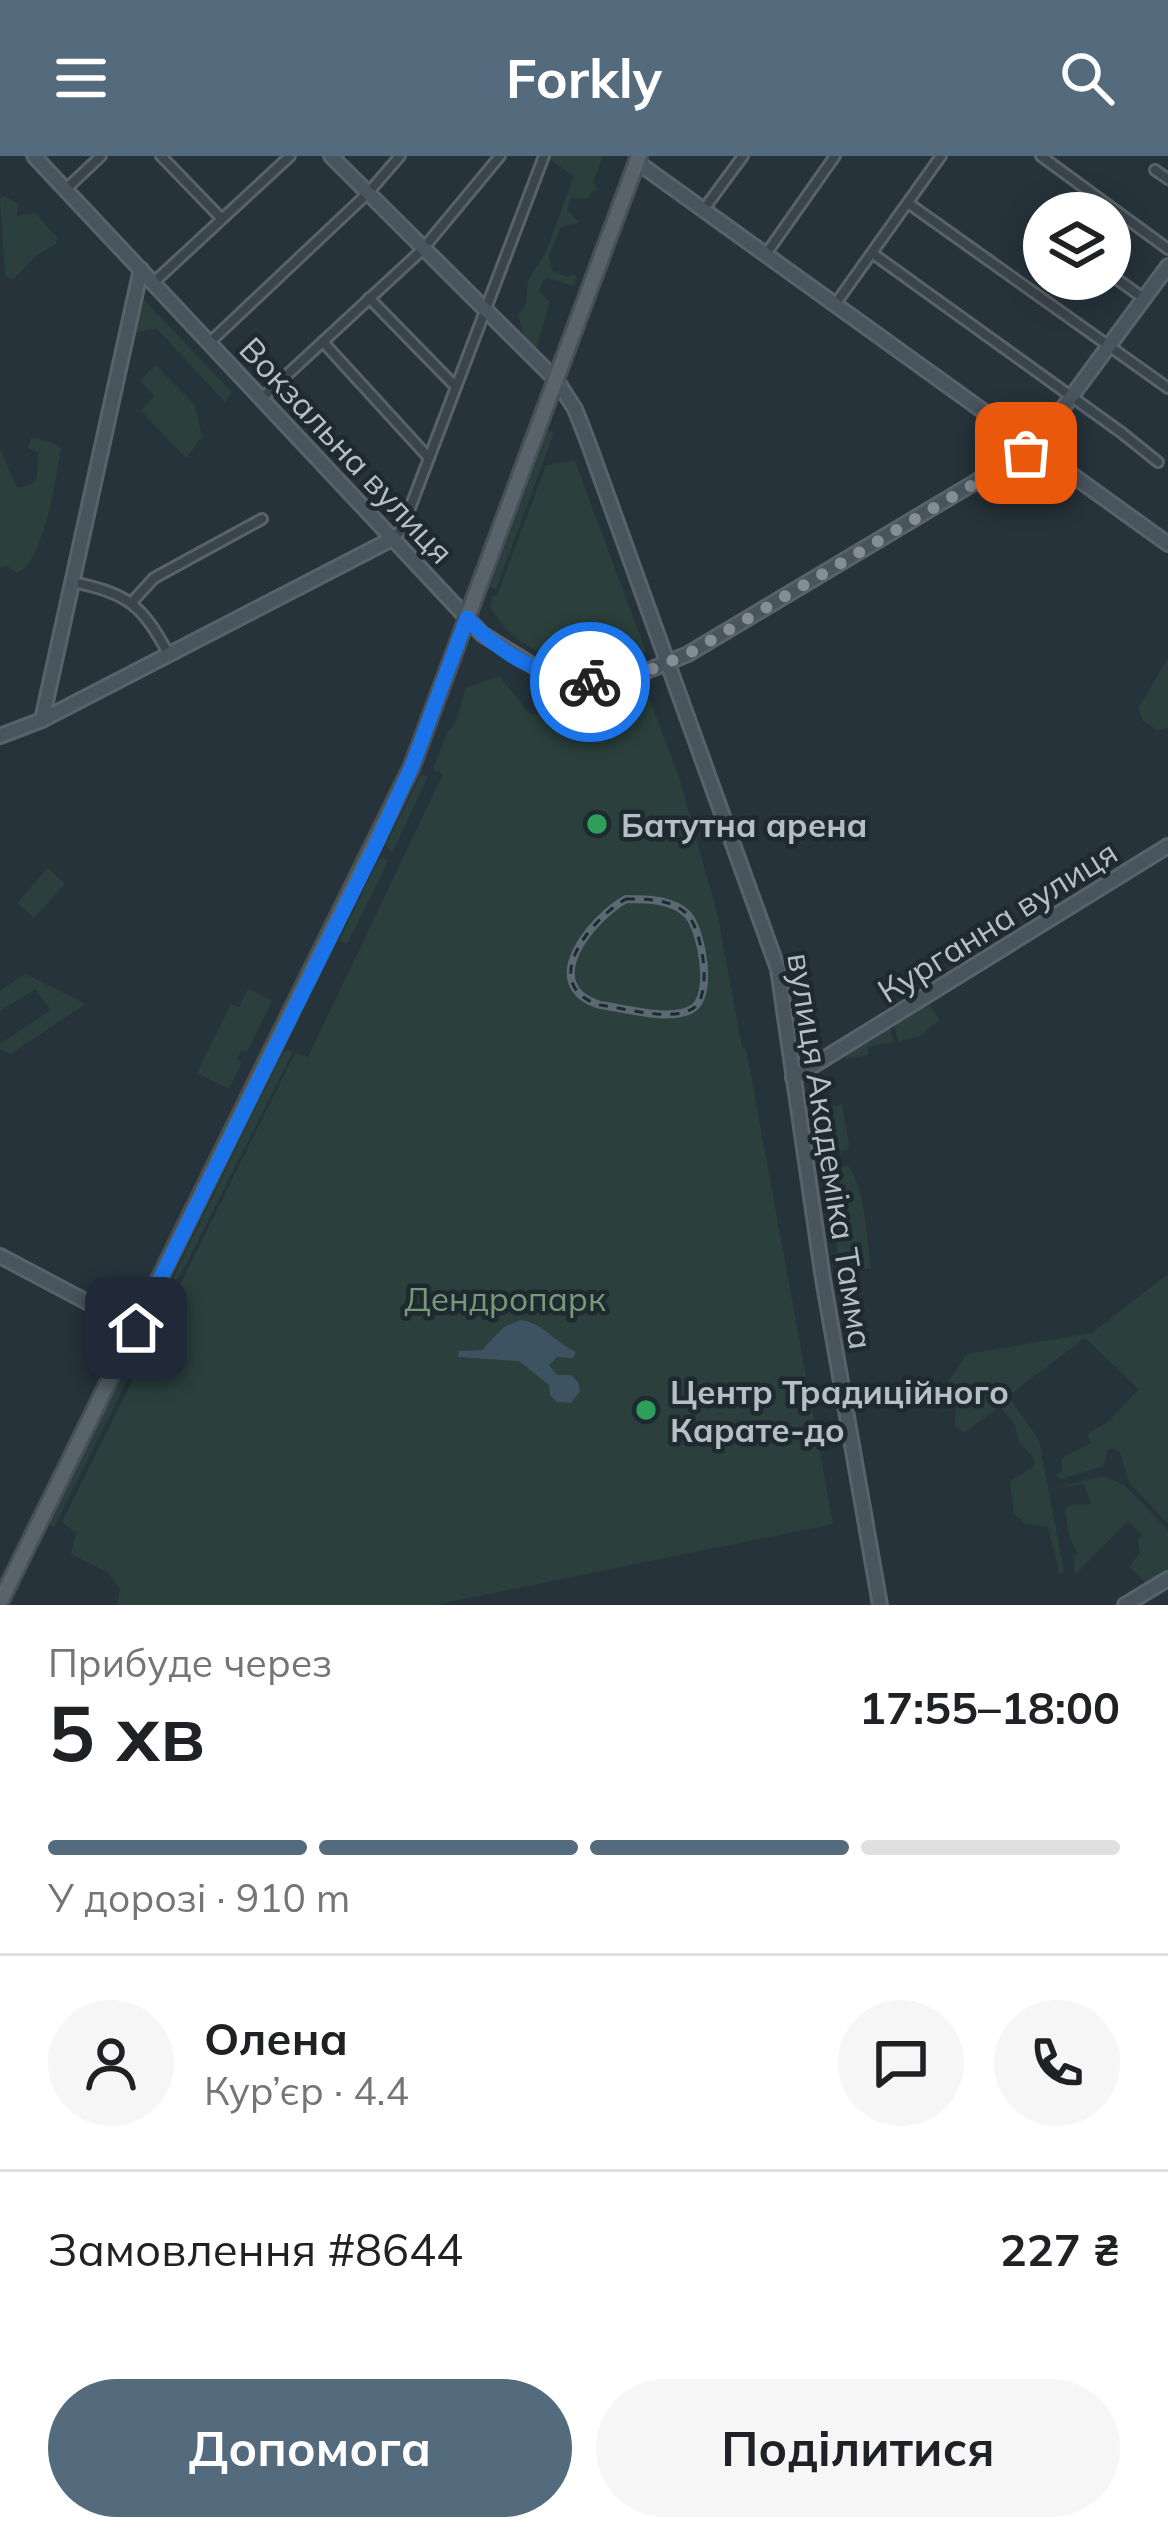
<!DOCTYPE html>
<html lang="uk">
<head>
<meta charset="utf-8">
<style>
  body { margin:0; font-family:Mulish,sans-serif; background:#f6f6f6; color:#202124; height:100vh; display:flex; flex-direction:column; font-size:45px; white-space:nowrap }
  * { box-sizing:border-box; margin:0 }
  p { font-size:39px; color:#757577 }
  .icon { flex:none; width:66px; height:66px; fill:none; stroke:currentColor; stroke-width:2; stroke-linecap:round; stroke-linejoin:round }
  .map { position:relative; height:1449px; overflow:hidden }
  .sheet { display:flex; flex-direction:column; background:#fff; flex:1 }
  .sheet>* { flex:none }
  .buttons { position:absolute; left:1023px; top:36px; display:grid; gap:24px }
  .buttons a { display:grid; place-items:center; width:108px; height:108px; border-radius:50%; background:#fff; box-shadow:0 6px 30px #0003; font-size:60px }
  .pin { position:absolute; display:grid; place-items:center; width:102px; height:102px; color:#fff; margin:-51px; border-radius:24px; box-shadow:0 6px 18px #0006 }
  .courier { position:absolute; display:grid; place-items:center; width:120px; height:120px; margin:-60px; border:9px solid #1a73e8; border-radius:50%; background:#fff; color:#222; box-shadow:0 3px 15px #0007 }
  .headline em { font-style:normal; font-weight:700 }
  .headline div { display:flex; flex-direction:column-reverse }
  .headline { display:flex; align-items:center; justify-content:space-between; height:204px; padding:0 48px }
  h1 { font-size:78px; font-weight:700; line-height:90px }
  .bar { display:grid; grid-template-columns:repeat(4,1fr); gap:18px 12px; align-content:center; height:144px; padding:0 48px }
  .bar i { height:15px; border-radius:9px; background:#e0e0e0 }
  .bar .on { background:#546b7e }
  .bar p { grid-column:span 4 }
  .line { display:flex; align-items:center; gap:30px; padding:0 48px; border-top:3px solid #e0e0e0 }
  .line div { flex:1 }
  .round { display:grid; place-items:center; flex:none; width:126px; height:126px; border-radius:63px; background:#f6f6f6 }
  .button { display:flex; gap:24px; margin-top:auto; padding:24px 48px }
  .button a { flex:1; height:138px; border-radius:72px; background:#546b7e; color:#fff; font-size:48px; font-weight:700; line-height:138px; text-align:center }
  .button a+a { background:#f6f6f6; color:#202124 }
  header { display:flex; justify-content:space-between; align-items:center; height:156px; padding:0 48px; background:#546b7e; color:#fff; font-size:54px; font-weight:700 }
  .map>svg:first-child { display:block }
</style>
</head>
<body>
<header><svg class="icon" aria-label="menu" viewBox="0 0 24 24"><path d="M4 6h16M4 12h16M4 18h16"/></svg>Forkly<svg class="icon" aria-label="search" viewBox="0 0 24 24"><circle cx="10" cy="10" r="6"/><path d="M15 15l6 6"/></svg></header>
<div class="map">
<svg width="1168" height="1449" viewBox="0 0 1168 1449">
  <rect width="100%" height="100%" fill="#26333b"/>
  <!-- green -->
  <g fill="#2b403c">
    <path d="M545,0H603L593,26L598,33L592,35L588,43L571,42L567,54L579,66L560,72L549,100L552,114L567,121L575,118L577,123L573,130L548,122L543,124L539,136L550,146L536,192L524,180L518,159L526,149L528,124L546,96L574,20Z"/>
    <path d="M5,40L18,48L17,60L35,57L57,82L56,88L34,101L14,123L5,120L0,42Z"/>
    <path d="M141,141L232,236L225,246L157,173L132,177Z"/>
    <path d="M155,209L195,249L202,281L186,302L141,255L154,240L140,225Z"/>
    <path d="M548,274L554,277L496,433L490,431Z"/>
    <path d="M31,281L53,287L61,293C55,323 45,405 17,417L7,410L0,412V293L16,330L22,332L36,325L39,297L28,292Z"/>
    <path d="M575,305L646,496C586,516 525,509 490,451L492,439L497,440L546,309Z"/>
    <path d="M1168,502V572L1157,574L1142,564L1139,551Z"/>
    <path d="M499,520L530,558L556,561L647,537L679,621L718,761L742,891L746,892L833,1368L434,1449H117L120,1432L107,1416L71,1398L76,1377L62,1366L295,897L308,901L443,618L433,614L447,577L456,566L466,532Z"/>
    <path d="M421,619L428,620L392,697L386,689Z"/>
    <path d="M384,702L388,705L347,788L339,785L379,703Z"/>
    <path d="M48,712L65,728L34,762L17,747Z"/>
    <path d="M25,818L86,848L10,898L0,893V888L51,854L35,833L0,855V835Z"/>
    <path d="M248,833L272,845L247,896L241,894L237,903L242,906L229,933L197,917L231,848L239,851Z"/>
    <path d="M928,846L939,864L919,881L898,885L894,867Z"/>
    <path d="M890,869L893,886L868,891V899L846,903L844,897Z"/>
    <path d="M288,894L293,896L178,1124L173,1122L283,896Z"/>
    <path d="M842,949L849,989L846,994L820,999L812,953Z"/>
    <path d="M848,1010C866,1034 866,1082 871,1112L841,1116L823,1014Z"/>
    <path d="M1168,1118V1368L1129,1326L1120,1297L1113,1292L1107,1294L1104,1310L1061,1323L1056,1319L1062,1316V1302L1091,1287L1087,1278L1108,1266L1139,1233L1085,1182L1008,1240L1039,1284L1064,1415L1060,1419L1048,1371L1026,1368L1014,1358L1010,1325L1034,1310V1302L1019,1286L1014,1266L999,1251L964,1277L955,1270L956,1251L950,1245L946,1229L967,1198L1092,1177Z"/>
    <path d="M135,1192L142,1196L54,1371L46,1368Z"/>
    <path d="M1104,1320L1124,1329L1168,1374V1414L1149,1429L1129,1411L1140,1397L1138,1383L1142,1379L1128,1365L1075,1419L1073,1399L1078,1398L1069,1380L1065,1354L1069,1349L1091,1348L1084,1328L1056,1332Z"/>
  </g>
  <!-- water -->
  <path fill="#3d5362" d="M520,1164C543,1166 555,1187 576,1196L573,1202L557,1201L549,1209L557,1219H571L578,1226L580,1235L571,1247L557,1246L550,1239L549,1229L519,1205L458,1201L459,1195L482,1194L504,1171Z"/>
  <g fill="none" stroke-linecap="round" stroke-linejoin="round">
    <defs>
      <g id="street">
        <path d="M161,0L221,62"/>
        <path d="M1041,0L1168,93"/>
        <path d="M1155,14L1168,23"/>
        <path d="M66,33L101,0"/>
        <path d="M908,47L1168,232"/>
        <path d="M704,53L743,0"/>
        <path d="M872,97L1122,277L1158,306"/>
        <path d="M766,98L835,0"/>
        <path d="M1110,118L1143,142"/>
        <path d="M153,127L290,0"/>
        <path d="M369,142L455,230"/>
        <path d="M836,147L941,0"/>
        <path d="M323,186L429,302"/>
        <path d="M209,187L368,37L400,0"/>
        <path d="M262,242L422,94L500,0"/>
        <path d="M394,382L402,373L544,0"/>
        <path d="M73,426C129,438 142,449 169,499"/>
        <path d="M133,445L154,422L262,363"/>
      </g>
      <g id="secondary">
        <path d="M34,0L482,478L545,517L591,526L625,524L688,498L1034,291L1168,110"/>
        <path d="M331,0L557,225L575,253L588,286L778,813L823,1123L880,1449"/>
        <path d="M637,6L1168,388"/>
        <path d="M42,564L141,113"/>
        <path d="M0,580L42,564L394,382"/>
        <path d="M793,922L1168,690"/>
        <path d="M0,1100L136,1172"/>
        <path d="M1125,1449L1168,1423"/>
      </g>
      <path id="primary" d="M0,1446L412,610L639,0"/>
    </defs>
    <!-- street casing -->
    <use href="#street" stroke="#586269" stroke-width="14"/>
    <!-- secondary casing -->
    <use href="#secondary" stroke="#586269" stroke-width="18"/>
    <!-- primary casing -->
    <use href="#primary" stroke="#465057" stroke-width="20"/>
    <!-- street -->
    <use href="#street" stroke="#3a444b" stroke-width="8"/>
    <!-- secondary -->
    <use href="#secondary" stroke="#48545e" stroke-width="12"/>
    <!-- primary -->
    <use href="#primary" stroke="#58636b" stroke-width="14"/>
    <defs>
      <path id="rail" d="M626,743C647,743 673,743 688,759C702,775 714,841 692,853C670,866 625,852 600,849C536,829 592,762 626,743Z"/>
    </defs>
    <!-- rail casing -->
    <use href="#rail" stroke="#5c6972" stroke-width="8"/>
    <!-- rail -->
    <use href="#rail" stroke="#1f2930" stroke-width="3" stroke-dasharray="9" stroke-linecap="butt"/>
  </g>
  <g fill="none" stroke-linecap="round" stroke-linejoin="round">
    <!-- done -->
    <path stroke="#838e95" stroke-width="12" stroke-dasharray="0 21.6" d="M590,526L625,524L688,498L1026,297"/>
    <!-- route -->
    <path stroke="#1a73e8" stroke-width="15" d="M136,1172L375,691L412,610L467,462C501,499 540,520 590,526"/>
  </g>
  <!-- markers -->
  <g fill="#2e9e5b" stroke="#1f2930" stroke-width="4.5">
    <circle cx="597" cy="668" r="12"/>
    <circle cx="646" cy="1254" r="12"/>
  </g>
  <g text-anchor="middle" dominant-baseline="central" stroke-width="9" stroke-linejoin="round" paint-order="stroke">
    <!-- street labels -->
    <g font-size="33" fill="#b5bfc6" stroke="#1f2930">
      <text transform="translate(347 294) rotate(47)">Вокзальна вулиця</text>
      <text transform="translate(997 765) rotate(-32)">Курганна вулиця</text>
      <text transform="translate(831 995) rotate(81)">вулиця Академіка Тамма</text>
    </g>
    <!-- poi labels -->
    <g font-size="33" font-weight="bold" fill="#b5bfc6" stroke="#1f2930" text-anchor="start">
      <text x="621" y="668">Батутна арена</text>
      <text x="670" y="1235">Центр Традиційного<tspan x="670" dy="38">Карате-до</tspan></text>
    </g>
    <!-- park labels -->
    <g font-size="33" fill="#769a78" stroke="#1f2930">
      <text x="505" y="1142">Дендропарк</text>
    </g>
  </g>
</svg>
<div class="buttons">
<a><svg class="icon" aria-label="layers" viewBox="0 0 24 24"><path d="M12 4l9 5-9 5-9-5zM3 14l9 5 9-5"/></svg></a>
</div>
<div class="pin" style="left:1026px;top:297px;background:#ea580c"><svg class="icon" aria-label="bag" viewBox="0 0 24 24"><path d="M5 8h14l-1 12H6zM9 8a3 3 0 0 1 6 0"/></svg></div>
<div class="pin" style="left:136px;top:1172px;background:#1f2937"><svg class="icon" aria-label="home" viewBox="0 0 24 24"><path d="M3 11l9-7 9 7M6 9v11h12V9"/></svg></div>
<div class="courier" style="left:590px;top:526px"><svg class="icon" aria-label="bike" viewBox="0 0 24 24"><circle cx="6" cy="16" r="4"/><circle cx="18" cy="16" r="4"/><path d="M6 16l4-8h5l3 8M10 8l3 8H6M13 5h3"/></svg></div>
</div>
<section class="sheet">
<div class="headline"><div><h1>5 хв</h1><p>Прибуде через</p></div><em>17:55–18:00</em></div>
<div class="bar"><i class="on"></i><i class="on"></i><i class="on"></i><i></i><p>У дорозі · 910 m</p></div>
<div class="line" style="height:216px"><a class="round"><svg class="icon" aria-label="person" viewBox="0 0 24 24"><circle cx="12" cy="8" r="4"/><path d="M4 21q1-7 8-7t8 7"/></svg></a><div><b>Олена</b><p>Кур’єр · 4.4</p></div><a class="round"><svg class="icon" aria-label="chat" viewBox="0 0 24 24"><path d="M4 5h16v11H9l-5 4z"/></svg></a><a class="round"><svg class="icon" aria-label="phone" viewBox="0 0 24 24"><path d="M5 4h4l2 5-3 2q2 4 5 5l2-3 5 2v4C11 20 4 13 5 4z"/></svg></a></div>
<div class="line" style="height:156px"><div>Замовлення #8644</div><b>227 ₴</b></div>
<div class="button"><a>Допомога</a><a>Поділитися</a></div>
</section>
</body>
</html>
